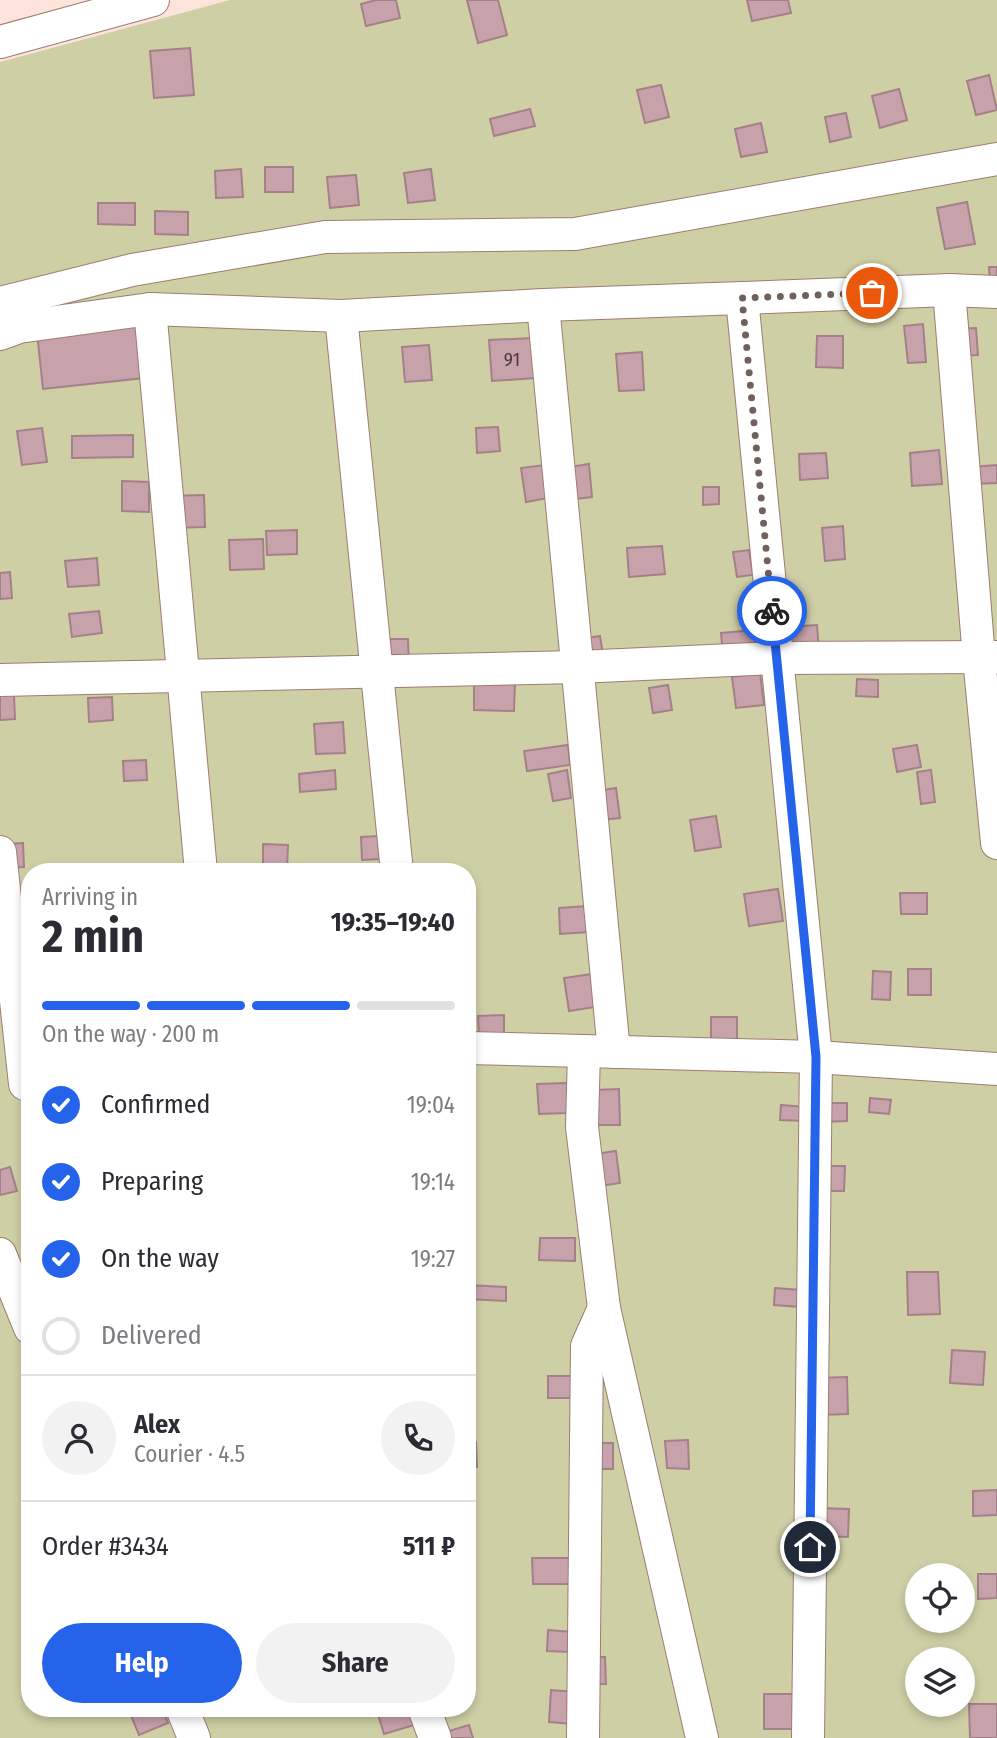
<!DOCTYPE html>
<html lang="en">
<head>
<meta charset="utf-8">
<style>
  body { margin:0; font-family:"Fira Sans Condensed",sans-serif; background:#f2f2f3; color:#2b2b33; height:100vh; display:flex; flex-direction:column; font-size:26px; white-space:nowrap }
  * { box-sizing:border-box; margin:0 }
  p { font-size:23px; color:#7c7c81 }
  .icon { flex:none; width:38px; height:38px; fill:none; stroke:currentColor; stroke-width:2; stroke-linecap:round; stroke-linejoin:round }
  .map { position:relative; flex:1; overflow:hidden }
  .sheet { position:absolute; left:21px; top:863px; width:455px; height:854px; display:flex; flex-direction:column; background:#fff; border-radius:28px; box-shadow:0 4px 10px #0003 }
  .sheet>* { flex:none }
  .fabs { position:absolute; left:905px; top:1563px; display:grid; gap:14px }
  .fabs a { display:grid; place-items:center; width:70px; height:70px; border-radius:50%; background:#fff; box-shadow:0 4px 10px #0003; font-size:35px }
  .pin { position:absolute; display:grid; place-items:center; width:60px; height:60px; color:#fff; margin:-30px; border:4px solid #fff; border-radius:50%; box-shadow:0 2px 7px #0007 }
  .courier { position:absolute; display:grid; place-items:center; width:70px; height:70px; margin:-35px; border:5px solid #2563eb; border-radius:50%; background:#fff; color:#222; box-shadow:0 2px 9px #0007 }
  .summary em { font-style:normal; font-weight:700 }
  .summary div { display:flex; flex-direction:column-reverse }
  .summary { display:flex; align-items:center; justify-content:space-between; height:119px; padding:0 21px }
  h1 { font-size:46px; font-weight:700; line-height:52px }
  .bar { display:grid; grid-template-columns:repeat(4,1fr); gap:10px 7px; align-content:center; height:84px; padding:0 21px }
  .bar i { height:9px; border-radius:5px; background:#e1e1e2 }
  .bar .current { background:#2563eb }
  .bar p { grid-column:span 4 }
  .line { display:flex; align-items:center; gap:18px; padding:0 21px; border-top:2px solid #e1e1e2 }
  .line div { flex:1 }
  .round { display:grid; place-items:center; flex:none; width:74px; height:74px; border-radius:37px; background:#f2f2f3 }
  ol { padding:0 21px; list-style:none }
  li { display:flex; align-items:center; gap:21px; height:77px }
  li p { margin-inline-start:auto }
  li .icon { padding:7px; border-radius:50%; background:#2563eb; color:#fff; stroke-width:4 }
  li:last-child { color:#7c7c81 }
  li i { width:38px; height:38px; border:4px solid #e1e1e2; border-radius:50% }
  .action { display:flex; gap:14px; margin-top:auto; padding:14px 21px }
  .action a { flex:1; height:80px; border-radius:42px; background:#2563eb; color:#fff; font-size:28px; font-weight:700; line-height:80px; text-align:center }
  .action a+a { background:#f2f2f3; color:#2b2b33 }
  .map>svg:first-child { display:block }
</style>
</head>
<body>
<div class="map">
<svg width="997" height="1738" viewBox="0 0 997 1738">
  <rect width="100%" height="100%" fill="#fce4dd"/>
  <!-- green -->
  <path fill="#cfcfa6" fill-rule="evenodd" d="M230,0H997V1738H0V62ZM30,872H467V1708H30ZM917,1575H962V1620H917ZM917,1659H962V1704H917Z"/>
  <!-- building -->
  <g fill="#c7a2ab" stroke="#a48088" stroke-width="2">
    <path d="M376,0H396L400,18L366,26L361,4Z"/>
    <path d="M467,0H498L507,35L478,43Z"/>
    <path d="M747,0H788L791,13L752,21Z"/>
    <path d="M190,48L194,95L154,98L150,51Z"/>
    <path d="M989,75L997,110L976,115L967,81Z"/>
    <path d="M661,85L669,117L645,123L637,90Z"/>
    <path d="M899,89L907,120L880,128L872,96Z"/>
    <path d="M530,109L535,126L494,136L490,119Z"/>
    <path d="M846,113L851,137L830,142L825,117Z"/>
    <path d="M761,123L767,152L741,157L735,129Z"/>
    <rect x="265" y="167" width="28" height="25"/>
    <path d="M241,169L243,197L216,198L215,171Z"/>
    <path d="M431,169L435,200L408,203L404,173Z"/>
    <path d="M356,175L359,205L330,208L327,177Z"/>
    <path d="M967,202L975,244L945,249L937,208Z"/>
    <path d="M98,203H135V225L98,224Z"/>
    <path d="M155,211L188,212V235L155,234Z"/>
    <path d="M989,267H997V284H990Z"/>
    <path d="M138,322L144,378L43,389L37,333Z"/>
    <path d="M923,324L926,362L908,363L904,326Z"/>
    <path d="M976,328L978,355L959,356L958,329Z"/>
    <path d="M817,336H843V368L816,367Z"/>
    <path d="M533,338L535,378L492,381L489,340Z"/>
    <path d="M429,345L432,380L405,382L402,347Z"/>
    <path d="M642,352L644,390L619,391L616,354Z"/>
    <path d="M498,427L500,451L477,453L476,428Z"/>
    <path d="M42,428L47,462L22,465L17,431Z"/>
    <path d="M133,435V457L72,458V436Z"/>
    <path d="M939,450L942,484L912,486L910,453Z"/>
    <path d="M826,453L828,478L800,480L799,454Z"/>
    <path d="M589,464L592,497L567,500L563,468Z"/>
    <path d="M544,465L548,498L526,502L521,468Z"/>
    <path d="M997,465V483L973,484L972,467Z"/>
    <path d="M122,481L149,482V512L122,511Z"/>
    <path d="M703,487H719V504L703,505Z"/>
    <path d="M204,495L205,527L173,528L171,496Z"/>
    <path d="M843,526L845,559L825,561L822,528Z"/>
    <path d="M297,530V554L267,555L266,531Z"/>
    <path d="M263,539L264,569L230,570L229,540Z"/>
    <path d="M662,546L665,574L629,577L627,548Z"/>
    <path d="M749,550L753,575L737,577L733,552Z"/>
    <path d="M97,558L99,585L68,587L65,561Z"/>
    <path d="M10,572L12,598L0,599V573Z"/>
    <path d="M99,611L102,633L72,637L69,614Z"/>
    <path d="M817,625L819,652L788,655L786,627Z"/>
    <path d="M754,630L756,652L723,656L721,633Z"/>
    <path d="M600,636L604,661L584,663L581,639Z"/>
    <path d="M383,639H408L409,666L384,667Z"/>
    <path d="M760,673L764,705L736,708L732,677Z"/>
    <path d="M857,679L878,680V697L856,696Z"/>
    <path d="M474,680L515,682L514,711L474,710Z"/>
    <path d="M668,685L672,710L653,713L649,688Z"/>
    <path d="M0,695H14L15,719L0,720Z"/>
    <path d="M112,697L113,720L89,722L88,698Z"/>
    <path d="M343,722L345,753L316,754L314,724Z"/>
    <path d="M568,745L570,765L527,771L524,751Z"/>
    <path d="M917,745L921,767L897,772L893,749Z"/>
    <path d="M146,760L147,780L124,781L123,761Z"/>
    <path d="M335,770L336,789L300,792L299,774Z"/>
    <path d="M567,770L571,798L553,801L548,774Z"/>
    <path d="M931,770L935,802L921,804L917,772Z"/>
    <path d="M616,788L620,818L601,820L597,791Z"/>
    <path d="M716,816L721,847L695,851L690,820Z"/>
    <path d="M378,836L380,859L362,860L361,837Z"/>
    <path d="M23,843L24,867L6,868L5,844Z"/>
    <path d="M263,844L288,845L287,869H263Z"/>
    <path d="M177,868V872H155V869Z"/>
    <path d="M778,889L783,921L749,926L744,894Z"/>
    <path d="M900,893H927V914H901Z"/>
    <path d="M587,906L589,932L560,934L559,908Z"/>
    <rect x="908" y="969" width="23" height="26"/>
    <path d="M873,971L891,972L890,1000L872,999Z"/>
    <path d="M592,974L595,1007L569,1011L564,978Z"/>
    <path d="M504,1015V1038L479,1039L478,1016Z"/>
    <rect x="711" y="1017" width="26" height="24"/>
    <path d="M567,1083L568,1113L539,1114L537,1084Z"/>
    <path d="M619,1089L620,1125H596L595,1090Z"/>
    <path d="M870,1098L891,1100L889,1114L869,1112Z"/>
    <path d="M822,1103H847V1121L823,1122Z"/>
    <path d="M781,1105L806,1107L805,1121L780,1120Z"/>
    <path d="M616,1151L620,1183L593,1187L588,1155Z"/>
    <path d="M818,1166H845L844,1191H817Z"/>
    <path d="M10,1167L17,1191L0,1195V1170Z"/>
    <path d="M540,1238H575V1261L539,1260Z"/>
    <path d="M907,1272H938L940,1314L908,1315Z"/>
    <path d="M467,1285L506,1287V1301L467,1299Z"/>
    <path d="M775,1288L801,1290L800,1307L774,1305Z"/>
    <path d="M952,1350L985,1352L983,1385L950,1383Z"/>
    <rect x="548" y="1376" width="23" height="22"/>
    <path d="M847,1377L848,1414L819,1415L817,1378Z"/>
    <path d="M30,1439V1462L23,1442Z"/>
    <path d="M688,1440L689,1469L667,1468L665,1441Z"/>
    <path d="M476,1442L477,1467L467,1468V1443Z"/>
    <rect x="589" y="1443" width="24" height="26"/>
    <path d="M997,1490V1515L973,1516V1491Z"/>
    <path d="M818,1508L849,1509L848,1537L817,1536Z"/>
    <path d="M532,1558H576V1584H533Z"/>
    <path d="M978,1574H997V1598L978,1599Z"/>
    <path d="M548,1630L573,1632L571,1652L547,1651Z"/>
    <path d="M589,1657H605L606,1684H589Z"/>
    <path d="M551,1690L575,1692L573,1724L549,1722Z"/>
    <rect x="764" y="1694" width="34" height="35"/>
    <path d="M969,1704H997V1738H970Z"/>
    <path d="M128,1708H162L168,1723L139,1735Z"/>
    <path d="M376,1708H409L414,1725L384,1734Z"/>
    <path d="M469,1725L473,1738H448L446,1732Z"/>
  </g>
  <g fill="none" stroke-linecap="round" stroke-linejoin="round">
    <defs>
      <g id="minor">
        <path d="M0,42L153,0"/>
        <path d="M949,290L979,658L997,843"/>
        <path d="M742,298L816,1057L808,1738"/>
        <path d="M0,303L132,270L325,237L575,234L997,159"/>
        <path d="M543,305L614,1052"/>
        <path d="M150,309L201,872"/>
        <path d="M341,316L397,872"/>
        <path d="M0,334L19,327L150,309L341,316L543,305L742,298L949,290L997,292"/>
        <path d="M0,680L578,667L777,658L997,657"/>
        <path d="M0,852L25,1084"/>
        <path d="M467,1048L816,1057L997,1069"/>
        <path d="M584,1051L582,1127L604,1308L702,1738"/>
        <path d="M0,1254L30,1328"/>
        <path d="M182,1708L194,1738"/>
        <path d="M424,1708L435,1738"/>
        <path d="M583,1738L587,1346L604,1308"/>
      </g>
    </defs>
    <!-- minor casing -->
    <use href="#minor" stroke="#9e7c71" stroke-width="34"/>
    <!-- minor -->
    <use href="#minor" stroke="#fff" stroke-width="32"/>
  </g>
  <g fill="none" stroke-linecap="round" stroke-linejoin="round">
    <!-- done -->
    <path stroke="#71605b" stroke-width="7" stroke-dasharray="0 12.6" d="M772,611L742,298L872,293"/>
    <!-- route -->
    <path stroke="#2563eb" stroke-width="9" d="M772,611L816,1057L810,1547"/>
  </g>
  <g text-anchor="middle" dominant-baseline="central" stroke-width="7" stroke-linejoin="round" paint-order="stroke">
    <!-- number labels -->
    <g font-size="19" fill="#4e3b3a">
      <text x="512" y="359">91</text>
    </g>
  </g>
</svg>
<div class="fabs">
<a><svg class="icon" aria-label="locate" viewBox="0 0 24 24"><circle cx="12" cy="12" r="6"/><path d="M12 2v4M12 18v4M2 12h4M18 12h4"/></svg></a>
<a><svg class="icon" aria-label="layers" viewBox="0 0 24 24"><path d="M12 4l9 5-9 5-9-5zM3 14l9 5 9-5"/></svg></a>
</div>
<div class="pin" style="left:872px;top:293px;background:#ea580c"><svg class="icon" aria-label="bag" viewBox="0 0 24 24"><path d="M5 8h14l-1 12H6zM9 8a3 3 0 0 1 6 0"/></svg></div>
<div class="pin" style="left:810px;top:1547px;background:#1f2937"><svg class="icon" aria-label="home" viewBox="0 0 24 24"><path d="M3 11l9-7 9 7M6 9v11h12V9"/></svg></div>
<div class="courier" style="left:772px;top:611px"><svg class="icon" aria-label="bike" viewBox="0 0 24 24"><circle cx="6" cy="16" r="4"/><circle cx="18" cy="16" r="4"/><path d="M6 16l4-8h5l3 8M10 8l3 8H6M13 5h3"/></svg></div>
<section class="sheet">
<div class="summary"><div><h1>2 min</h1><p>Arriving in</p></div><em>19:35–19:40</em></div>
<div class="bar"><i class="current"></i><i class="current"></i><i class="current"></i><i></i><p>On the way · 200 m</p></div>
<ol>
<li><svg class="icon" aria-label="check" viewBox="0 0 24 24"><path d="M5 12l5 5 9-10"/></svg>Confirmed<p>19:04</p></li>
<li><svg class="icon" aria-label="check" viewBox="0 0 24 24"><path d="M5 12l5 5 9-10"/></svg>Preparing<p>19:14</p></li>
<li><svg class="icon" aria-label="check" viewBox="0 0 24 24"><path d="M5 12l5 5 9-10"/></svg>On the way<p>19:27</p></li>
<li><i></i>Delivered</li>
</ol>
<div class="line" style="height:126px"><a class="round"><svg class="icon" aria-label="person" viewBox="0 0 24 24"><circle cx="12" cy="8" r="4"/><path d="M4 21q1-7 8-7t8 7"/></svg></a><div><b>Alex</b><p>Courier · 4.5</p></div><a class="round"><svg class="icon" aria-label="phone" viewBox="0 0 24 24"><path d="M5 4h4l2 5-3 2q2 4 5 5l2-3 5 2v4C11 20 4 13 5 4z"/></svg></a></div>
<div class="line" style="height:91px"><div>Order #3434</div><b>511 ₽</b></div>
<div class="action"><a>Help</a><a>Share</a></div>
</section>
</div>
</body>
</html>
